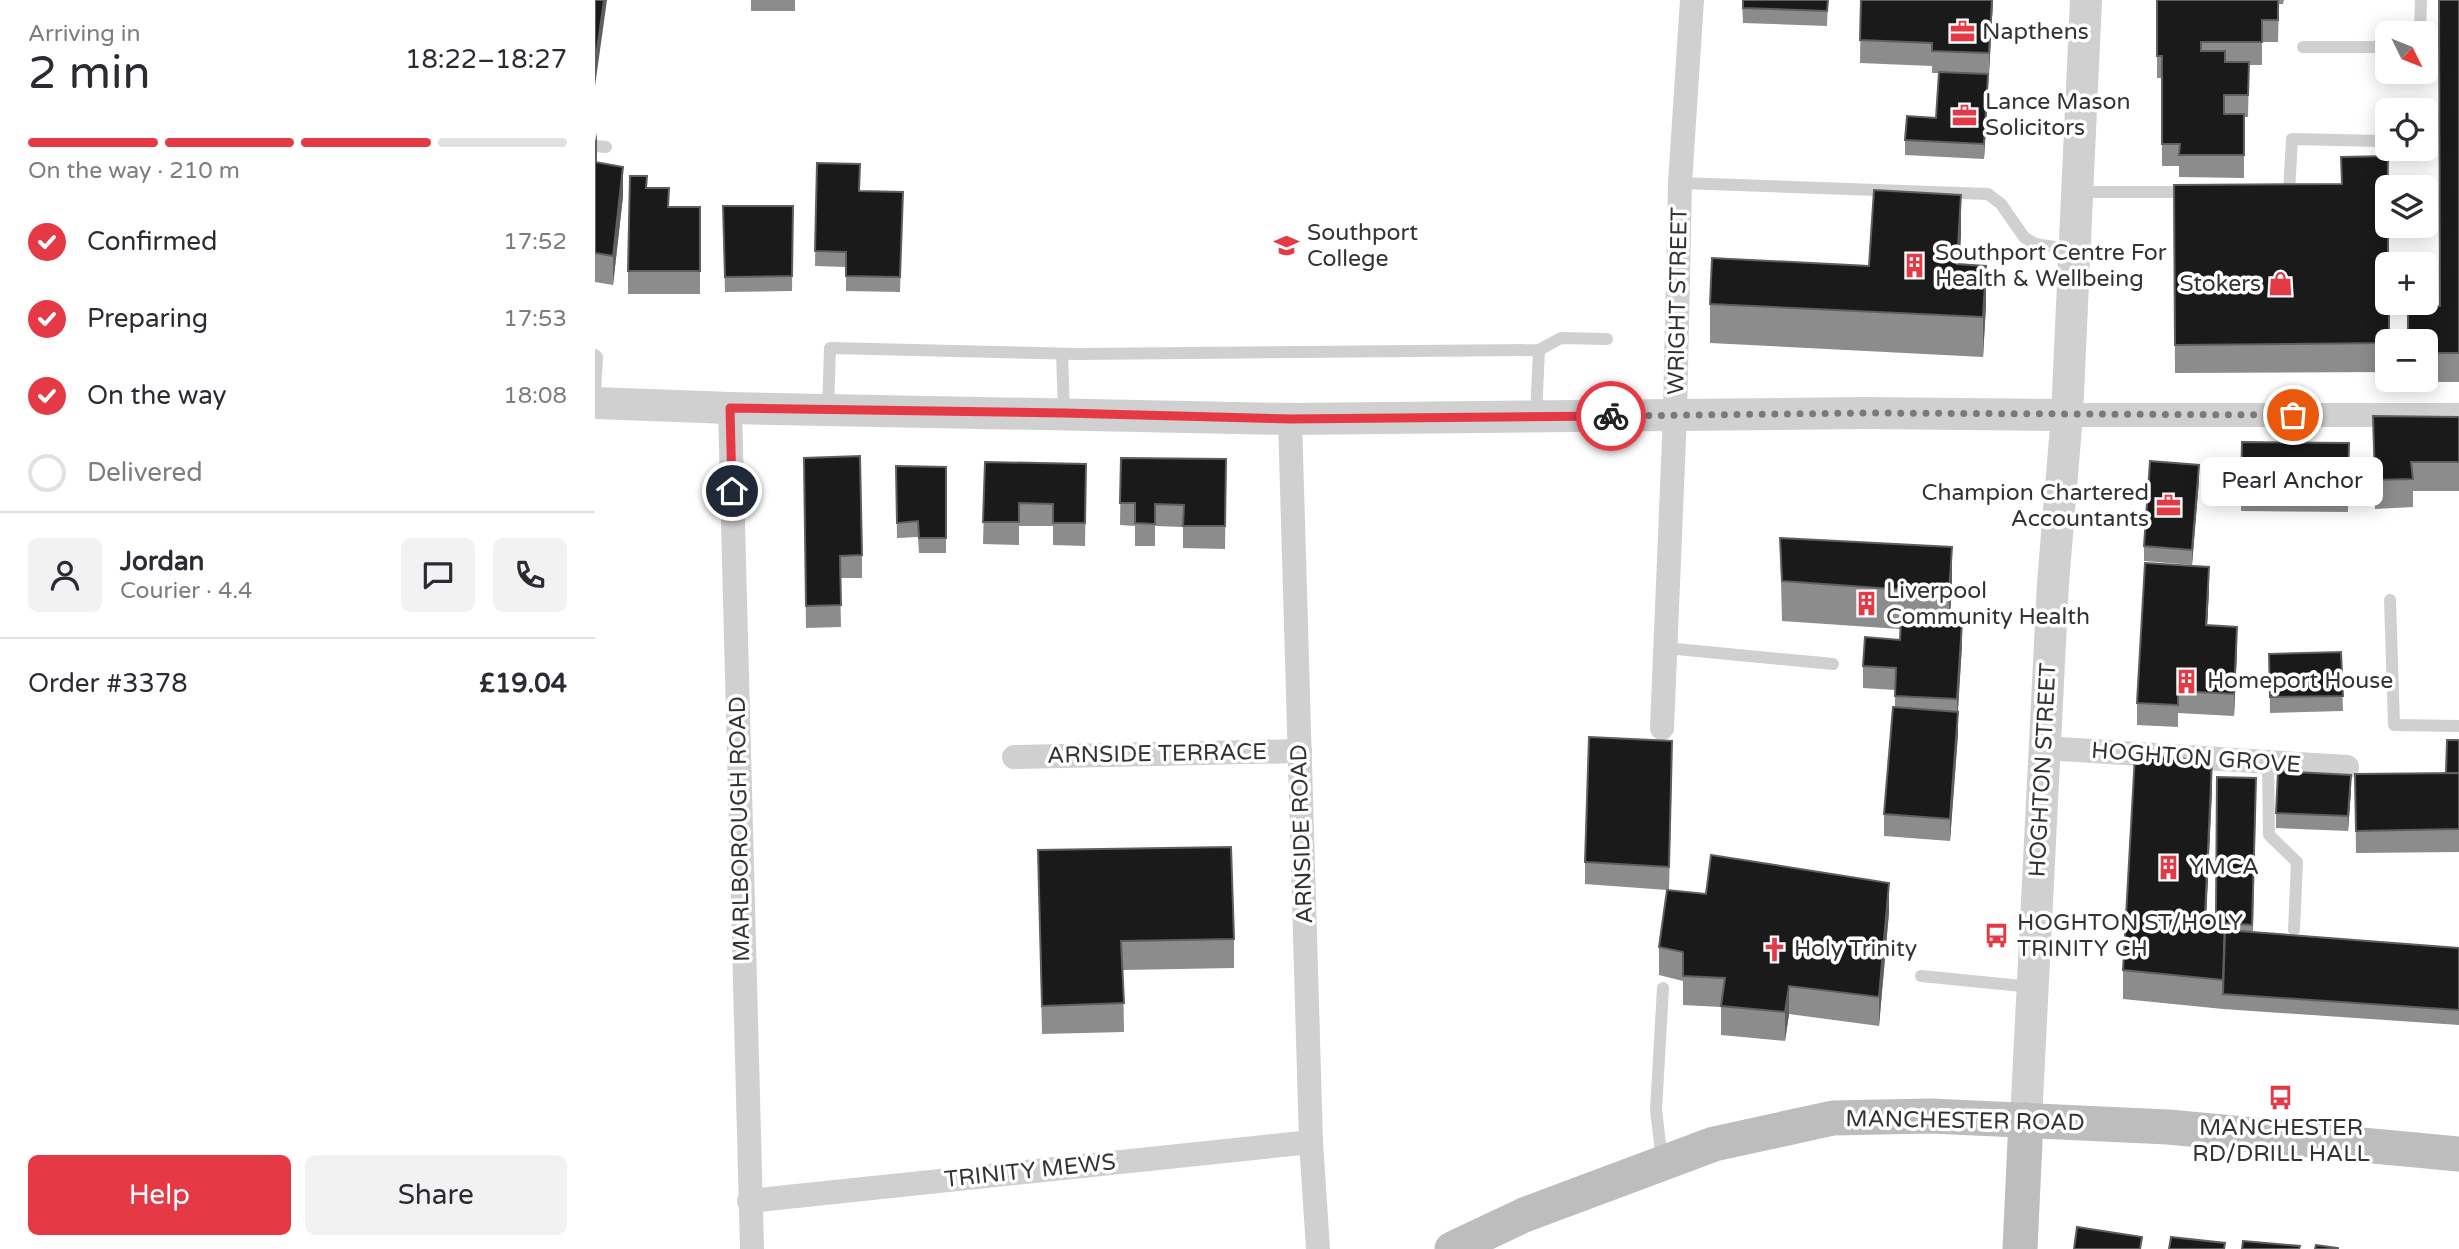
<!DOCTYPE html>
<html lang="en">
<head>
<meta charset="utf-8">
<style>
  body { margin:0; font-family:"Varela Round",sans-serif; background:#f2f2f3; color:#2b2b33; height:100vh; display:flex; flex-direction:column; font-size:26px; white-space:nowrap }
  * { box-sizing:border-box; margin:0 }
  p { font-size:23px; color:#7c7c81 }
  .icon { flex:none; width:38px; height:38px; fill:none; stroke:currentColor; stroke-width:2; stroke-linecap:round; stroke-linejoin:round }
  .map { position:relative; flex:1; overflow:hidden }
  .sheet { display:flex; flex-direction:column; background:#fff; width:595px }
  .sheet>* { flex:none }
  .needle { width:46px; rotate:133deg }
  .tools { position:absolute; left:1780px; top:21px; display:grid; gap:14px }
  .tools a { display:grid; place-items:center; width:63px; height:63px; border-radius:10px; background:#fff; box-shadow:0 4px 18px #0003; font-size:35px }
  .pin { position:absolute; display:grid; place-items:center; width:60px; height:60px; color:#fff; margin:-30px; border:4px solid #fff; border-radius:50%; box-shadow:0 2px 7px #0007 }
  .courier { position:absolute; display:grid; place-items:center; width:70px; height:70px; margin:-35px; border:5px solid #e63946; border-radius:50%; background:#fff; color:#222; box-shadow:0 2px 9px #0007 }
  .bubble { position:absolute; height:49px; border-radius:10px; background:#fff; box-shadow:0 4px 18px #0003; font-size:23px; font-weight:600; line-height:49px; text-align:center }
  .overview em { font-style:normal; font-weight:600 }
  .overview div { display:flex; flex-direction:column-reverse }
  .overview { display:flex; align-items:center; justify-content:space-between; height:119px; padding:0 28px }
  h1 { font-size:46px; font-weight:600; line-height:52px }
  .bar { display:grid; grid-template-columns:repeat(4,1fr); gap:10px 7px; align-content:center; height:84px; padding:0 28px }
  .bar i { height:9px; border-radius:5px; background:#e1e1e2 }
  .bar .on { background:#e63946 }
  .bar p { grid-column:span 4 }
  .line { display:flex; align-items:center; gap:18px; padding:0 28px; border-top:2px solid #e1e1e2 }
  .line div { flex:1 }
  .round { display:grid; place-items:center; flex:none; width:74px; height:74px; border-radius:10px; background:#f2f2f3 }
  ol { padding:0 28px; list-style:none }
  li { display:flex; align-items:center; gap:21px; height:77px }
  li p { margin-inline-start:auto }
  li .icon { padding:7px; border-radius:50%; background:#e63946; color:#fff; stroke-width:4 }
  li:last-child { color:#7c7c81 }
  li i { width:38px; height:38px; border:4px solid #e1e1e2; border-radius:50% }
  .cta { display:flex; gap:14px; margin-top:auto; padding:14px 28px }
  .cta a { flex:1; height:80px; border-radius:10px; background:#e63946; color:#fff; font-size:28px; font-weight:600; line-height:80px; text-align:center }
  .cta a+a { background:#f2f2f3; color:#2b2b33 }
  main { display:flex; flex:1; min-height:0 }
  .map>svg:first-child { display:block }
</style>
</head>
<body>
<main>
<section class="sheet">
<div class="overview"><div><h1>2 min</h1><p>Arriving in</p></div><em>18:22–18:27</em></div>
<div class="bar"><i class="on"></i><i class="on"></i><i class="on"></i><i></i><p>On the way · 210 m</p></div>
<ol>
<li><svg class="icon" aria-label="check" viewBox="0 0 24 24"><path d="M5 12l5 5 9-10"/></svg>Confirmed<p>17:52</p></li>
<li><svg class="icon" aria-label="check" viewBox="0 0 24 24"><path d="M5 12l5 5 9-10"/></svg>Preparing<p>17:53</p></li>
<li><svg class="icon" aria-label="check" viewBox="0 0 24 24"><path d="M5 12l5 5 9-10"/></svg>On the way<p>18:08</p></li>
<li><i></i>Delivered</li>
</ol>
<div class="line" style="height:126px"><a class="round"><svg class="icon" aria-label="person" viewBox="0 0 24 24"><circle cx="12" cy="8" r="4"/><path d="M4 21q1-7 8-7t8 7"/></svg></a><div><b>Jordan</b><p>Courier · 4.4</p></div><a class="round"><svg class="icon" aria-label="chat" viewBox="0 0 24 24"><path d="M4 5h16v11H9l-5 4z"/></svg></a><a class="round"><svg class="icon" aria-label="phone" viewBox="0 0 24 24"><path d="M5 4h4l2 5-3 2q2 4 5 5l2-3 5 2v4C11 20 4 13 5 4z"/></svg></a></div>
<div class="line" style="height:91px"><div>Order #3378</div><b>£19.04</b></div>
<div class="cta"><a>Help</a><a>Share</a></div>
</section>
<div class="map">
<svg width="1864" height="1249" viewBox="0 0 1864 1249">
  <rect width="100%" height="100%" fill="#fff"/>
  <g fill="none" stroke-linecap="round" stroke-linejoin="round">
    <!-- service -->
    <g stroke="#d0d0d0" stroke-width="12">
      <path d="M1825,33L1826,0"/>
      <path d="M1708,47H1792"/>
      <path d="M0,146L11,147"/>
      <path d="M1085,183L1393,194L1406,204L1429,237L1440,244L1479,250"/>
      <path d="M1483,192H1595"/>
      <path d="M1686,192H1694L1697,139L1786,141"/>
      <path d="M467,354L469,413"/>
      <path d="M0,355L2,357L0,392"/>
      <path d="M233,410L235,348L483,354L944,350L966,338L1012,339"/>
      <path d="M941,416L944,350"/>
      <path d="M1795,600L1799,725L1864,726"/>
      <path d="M1071,648L1238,664"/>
      <path d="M1673,762L1674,835L1702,862L1699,930"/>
      <path d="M1326,976L1437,987"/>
      <path d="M1067,1160L1061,1110L1068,988"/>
    </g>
    <!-- minor -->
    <g stroke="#d0d0d0" stroke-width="24">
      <path d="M135,408L157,1249"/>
      <path d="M1472,415H1864"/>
      <path d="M695,419L716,1142L723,1249"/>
      <path d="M1067,728L1080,415L1085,183L1097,0"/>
      <path d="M1449,748L1752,767"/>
      <path d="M419,757L705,751"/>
      <path d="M154,1201L716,1142"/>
    </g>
    <!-- tertiary -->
    <g stroke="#d0d0d0" stroke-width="32">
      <path d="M0,403L135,408L695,419L1271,413L1472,415"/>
      <path d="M1431,1120L1458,583L1472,415L1491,0"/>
    </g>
    <!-- secondary -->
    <g stroke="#bdbdbd" stroke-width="35">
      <path d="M857,1249L929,1215L1119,1144L1238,1118L1336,1116L1573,1127L1864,1154"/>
      <path d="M1425,1249L1431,1120"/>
    </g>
  </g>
  <!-- wall -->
  <g fill="#8c8c8c">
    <rect x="156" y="0" width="44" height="11"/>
    <path d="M1147,0H1233L1232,26L1148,23Z"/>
    <path d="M1266,0H1398L1389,159L1310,155V140L1341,118L1344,73H1337V66L1265,63Z"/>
    <path d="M1562,0H1689L1688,4H1684L1683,42H1667V65H1654L1653,117H1649V178L1584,177V166H1567V78H1562Z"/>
    <path d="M1864,0V382H1813V380H1830V341L1845,307Z"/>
    <path d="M0,133L1,162L28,196L18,285L0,282Z"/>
    <path d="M222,163L265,191L308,192L305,292L251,291V267L220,266Z"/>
    <path d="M1579,185L1792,341V372L1580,373Z"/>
    <path d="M52,188L74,207H105V294H33V271Z"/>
    <path d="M198,206L197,291L130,292L128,221Z"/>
    <path d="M1366,235L1364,264L1391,305L1388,357L1115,343V304L1274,266Z"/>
    <path d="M1778,416L1864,417V491H1818V507L1780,509Z"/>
    <path d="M1647,442L1754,443L1753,512L1646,511Z"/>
    <path d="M209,458L267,555V578H245L246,627L211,628Z"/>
    <path d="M526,458L631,459L630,549L588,548V527L560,526V546H540V526L525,525Z"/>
    <path d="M390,462L491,486L490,546L458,545V526H424V545L388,544Z"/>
    <path d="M301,466L351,467V553H324L323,537L302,538Z"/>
    <path d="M1604,480L1597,565L1549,561V546Z"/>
    <path d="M1185,538L1357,587L1354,622L1367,645L1363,712V734L1355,841L1289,836V814L1300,707V690L1268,688V666L1305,640V629L1187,621Z"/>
    <path d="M1614,589L1612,626L1642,650L1639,716L1583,713V727L1542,725V703Z"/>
    <path d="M1746,652L1748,711L1675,713L1674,654Z"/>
    <path d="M1864,740V852L1761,853L1760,774L1851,773Z"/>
    <path d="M1077,763L1074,890L1111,894L1294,912L1284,1026L1194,1014L1190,1041L1126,1035V1007L1088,1005V981L1064,975V947L1072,890L990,884V862Z"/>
    <path d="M1622,777L1661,800L1658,932L1864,948V1025L1628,1009L1528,999V970L1617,790L1611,915L1621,916Z"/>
    <path d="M1756,790L1753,831L1681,828V813Z"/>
    <path d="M443,850L639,939V968L528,970L529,1032L447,1034Z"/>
  </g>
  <!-- shaded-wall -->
  <g fill="#5f5f5f">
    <path d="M9,0H12L0,86V64Z"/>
    <path d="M1397,0H1398L1394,75V53Z"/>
    <path d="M1393,74V89L1389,159V144Z"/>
    <path d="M2,133V162L0,170V142Z"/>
    <path d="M28,167V196L18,285V256Z"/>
    <path d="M1366,195V235L1362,304V264Z"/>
    <path d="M1391,266V305L1388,357V317Z"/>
    <path d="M1604,465V480L1597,565V550Z"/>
    <path d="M1357,547V587L1354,633V593Z"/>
    <path d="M1614,567V589L1611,648V625Z"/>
    <path d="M1367,623V645L1362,722V699Z"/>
    <path d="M1642,627V650L1639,716V694Z"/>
    <path d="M1363,712V734L1355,841V819Z"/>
    <path d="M1617,761V790L1610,944V915Z"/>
    <path d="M1756,775V790L1753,831V816Z"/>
    <path d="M1294,883V912L1284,1026V997Z"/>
    <path d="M1194,986V1014L1190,1041V1012Z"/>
  </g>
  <!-- building -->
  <g fill="#1a1a1a" stroke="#5f5f5f" stroke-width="2">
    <path d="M0,0H9L0,64Z"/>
    <path d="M1148,0H1233L1232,11L1148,8Z"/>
    <path d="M1266,0H1397L1394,53L1337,51V43L1265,40Z"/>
    <path d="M1562,0H1683V20H1667V42H1606V51H1630V62H1654L1653,95H1629V114H1649V155H1584L1585,144H1567V56H1562Z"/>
    <path d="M1844,0H1864V353H1830V341H1813V307L1845,306Z"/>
    <path d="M1344,72L1393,74L1389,144L1310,140L1312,116L1341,118Z"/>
    <path d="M1793,156L1792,226H1793V264H1792V303H1794V341H1792V343L1580,345L1579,185L1747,184L1746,157Z"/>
    <path d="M0,162L28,167L18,256L0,253Z"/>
    <path d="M222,163L265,164L264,191L308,192L305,277L251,276V252L220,251Z"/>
    <path d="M35,176H52L51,188H74L73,207H105V271H33Z"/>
    <path d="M1279,190L1366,195L1362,264L1391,266L1388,317L1115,304L1117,258L1274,266Z"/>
    <path d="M128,206H198L197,276L130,277Z"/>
    <path d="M1778,416L1864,417V462H1816L1818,479L1780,480Z"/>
    <path d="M1647,442L1754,443L1753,490L1646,488Z"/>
    <path d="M265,456L267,555L245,556L246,605L211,606L209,458Z"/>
    <path d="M526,458L631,459L630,526H588L589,505L560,504V524L540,523V503H525Z"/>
    <path d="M1555,461L1604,465L1597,550L1549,546Z"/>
    <path d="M390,462L491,464L490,523H458V504L424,503V522H388Z"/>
    <path d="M301,466L351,467V538H324L323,521L302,523Z"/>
    <path d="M1185,538L1357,547L1354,593L1187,581Z"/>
    <path d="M1550,563L1614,567L1611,625L1642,627L1639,694L1583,691V705L1542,703Z"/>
    <path d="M1306,619L1367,623L1362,699L1300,696L1301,668L1268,666L1270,637L1305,640Z"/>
    <path d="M1746,652L1748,696L1675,697L1674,654Z"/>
    <path d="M1298,707L1363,712L1355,819L1289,814Z"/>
    <path d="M994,737L1077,741L1074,867L990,862Z"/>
    <path d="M1852,740H1864V773H1851Z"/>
    <path d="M1540,755L1617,761L1610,915L1630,916L1628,980L1528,970Z"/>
    <path d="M1683,771L1756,775L1753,816L1681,813Z"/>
    <path d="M1864,773V829L1761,831L1760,774Z"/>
    <path d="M1622,777L1661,778L1657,925L1630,923L1629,913H1621Z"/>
    <path d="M636,847L639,939L526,941L529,1003L447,1006L443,850Z"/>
    <path d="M1116,855L1294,883L1284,997L1194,986L1190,1012L1126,1006L1130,978L1088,976V952L1064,947L1072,890L1111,894Z"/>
    <path d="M1630,930L1864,948V1010L1628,994Z"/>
    <path d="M1482,1227L1547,1237L1545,1249H1479Z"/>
    <path d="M1576,1237L1630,1243L1629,1249H1574Z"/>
    <path d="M1648,1241L1705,1246L1704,1249H1647Z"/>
    <path d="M1721,1245L1743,1248V1249H1720Z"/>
  </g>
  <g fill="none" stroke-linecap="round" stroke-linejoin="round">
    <!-- done -->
    <path stroke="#7a7a7a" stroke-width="7" stroke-dasharray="0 12.6" d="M1016,416L1271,413L1698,415"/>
    <!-- route -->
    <path stroke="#e63946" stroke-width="9" d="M137,491L135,408L469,413L695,419L1016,416"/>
  </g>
  <!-- icons -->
  <defs>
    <symbol id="office-bare" viewBox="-9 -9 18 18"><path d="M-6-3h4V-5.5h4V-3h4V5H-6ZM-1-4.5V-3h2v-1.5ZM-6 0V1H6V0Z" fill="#e63946" stroke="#fff" stroke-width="2.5" paint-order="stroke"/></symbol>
    <symbol id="university-bare" viewBox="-9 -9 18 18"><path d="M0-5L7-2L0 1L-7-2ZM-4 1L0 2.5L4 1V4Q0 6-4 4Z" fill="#e63946" stroke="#fff" stroke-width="2.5" paint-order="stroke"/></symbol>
    <symbol id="building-bare" viewBox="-9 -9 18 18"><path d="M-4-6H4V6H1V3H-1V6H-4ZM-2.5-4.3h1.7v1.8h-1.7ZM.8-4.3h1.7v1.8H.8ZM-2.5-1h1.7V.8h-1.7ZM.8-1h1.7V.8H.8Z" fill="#e63946" stroke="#fff" stroke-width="2.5" paint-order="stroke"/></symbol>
    <symbol id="shop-bare" viewBox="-9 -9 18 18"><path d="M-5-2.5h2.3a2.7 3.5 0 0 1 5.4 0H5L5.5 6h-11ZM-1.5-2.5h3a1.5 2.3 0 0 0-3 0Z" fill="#e63946" stroke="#fff" stroke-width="2.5" paint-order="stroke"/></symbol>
    <symbol id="bus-bare" viewBox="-9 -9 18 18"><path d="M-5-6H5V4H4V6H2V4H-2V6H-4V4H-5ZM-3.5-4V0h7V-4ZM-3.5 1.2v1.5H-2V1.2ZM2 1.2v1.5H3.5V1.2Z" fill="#e63946" stroke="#fff" stroke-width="2.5" paint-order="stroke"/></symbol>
    <symbol id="church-bare" viewBox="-9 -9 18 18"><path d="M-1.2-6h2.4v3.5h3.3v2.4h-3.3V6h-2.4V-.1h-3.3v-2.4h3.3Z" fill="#e63946" stroke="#fff" stroke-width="2.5" paint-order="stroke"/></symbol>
  </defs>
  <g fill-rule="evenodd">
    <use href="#office-bare" x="1350" y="14" width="35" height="35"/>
    <use href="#office-bare" x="1352" y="98" width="35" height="35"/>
    <use href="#university-bare" x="674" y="228" width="35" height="35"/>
    <use href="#building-bare" x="1302" y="248" width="35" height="35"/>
    <use href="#shop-bare" x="1668" y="266" width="35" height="35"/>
    <use href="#office-bare" x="1556" y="488" width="35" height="35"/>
    <use href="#building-bare" x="1254" y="586" width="35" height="35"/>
    <use href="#building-bare" x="1574" y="664" width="35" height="35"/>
    <use href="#building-bare" x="1556" y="850" width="35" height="35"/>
    <use href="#bus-bare" x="1384" y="918" width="35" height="35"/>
    <use href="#church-bare" x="1162" y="932" width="35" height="35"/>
    <use href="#bus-bare" x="1668" y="1080" width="35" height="35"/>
  </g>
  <g text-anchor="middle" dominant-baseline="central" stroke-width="7" stroke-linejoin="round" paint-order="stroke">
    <!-- poi labels -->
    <g font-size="23" fill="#333" stroke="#fff" text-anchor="start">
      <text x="1387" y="32">Napthens</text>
      <text x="1390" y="102">Lance Mason<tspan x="1390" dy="26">Solicitors</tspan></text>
      <text x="712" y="233">Southport<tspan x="712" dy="26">College</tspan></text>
      <text x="1340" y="253">Southport Centre For<tspan x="1340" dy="26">Health &amp; Wellbeing</tspan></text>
      <text x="1666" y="284" text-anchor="end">Stokers</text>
      <text x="1554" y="493" text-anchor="end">Champion Chartered<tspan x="1554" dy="26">Accountants</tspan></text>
      <text x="1291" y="591">Liverpool<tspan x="1291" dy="26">Community Health</tspan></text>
      <text x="1612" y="681">Homeport House</text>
      <text x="1594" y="867">YMCA</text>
      <text x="1422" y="923">HOGHTON ST/HOLY<tspan x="1422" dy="26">TRINITY CH</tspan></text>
      <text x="1199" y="949">Holy Trinity</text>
      <text x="1686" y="1128" text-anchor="middle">MANCHESTER<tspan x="1686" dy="26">RD/DRILL HALL</tspan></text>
    </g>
    <!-- street labels -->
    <g font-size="23" fill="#333" stroke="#fff">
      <text transform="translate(1083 301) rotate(-89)">WRIGHT STREET</text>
      <text transform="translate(562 754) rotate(-1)">ARNSIDE TERRACE</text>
      <text transform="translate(1601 758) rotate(4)">HOGHTON GROVE</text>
      <text transform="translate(1448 770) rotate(-87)">HOGHTON STREET</text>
      <text transform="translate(145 829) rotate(-91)">MARLBOROUGH ROAD</text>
      <text transform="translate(707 834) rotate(-92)">ARNSIDE ROAD</text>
      <text transform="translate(1370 1121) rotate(1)">MANCHESTER ROAD</text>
      <text transform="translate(435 1171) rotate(-6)">TRINITY MEWS</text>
    </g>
  </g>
</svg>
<div class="tools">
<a><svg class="needle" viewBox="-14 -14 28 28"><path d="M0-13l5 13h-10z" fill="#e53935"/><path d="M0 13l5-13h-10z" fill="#7c7c81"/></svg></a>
<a><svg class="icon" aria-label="locate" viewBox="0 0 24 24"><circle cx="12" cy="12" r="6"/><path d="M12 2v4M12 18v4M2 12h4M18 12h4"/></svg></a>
<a><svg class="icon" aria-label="layers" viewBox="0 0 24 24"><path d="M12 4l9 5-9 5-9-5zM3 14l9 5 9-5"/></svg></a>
<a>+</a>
<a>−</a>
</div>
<div class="pin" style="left:1698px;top:415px;background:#ea580c"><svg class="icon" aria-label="bag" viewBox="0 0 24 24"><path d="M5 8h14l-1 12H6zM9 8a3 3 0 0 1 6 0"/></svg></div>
<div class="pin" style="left:137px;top:491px;background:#1f2937"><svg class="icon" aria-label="home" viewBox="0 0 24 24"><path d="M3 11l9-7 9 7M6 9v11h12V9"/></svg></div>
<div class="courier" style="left:1016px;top:416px"><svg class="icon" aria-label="bike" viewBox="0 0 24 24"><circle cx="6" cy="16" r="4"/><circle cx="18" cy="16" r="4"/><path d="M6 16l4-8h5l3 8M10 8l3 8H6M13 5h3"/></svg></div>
<div class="bubble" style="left:1606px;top:457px;width:182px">Pearl Anchor</div>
</div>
</main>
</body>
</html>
